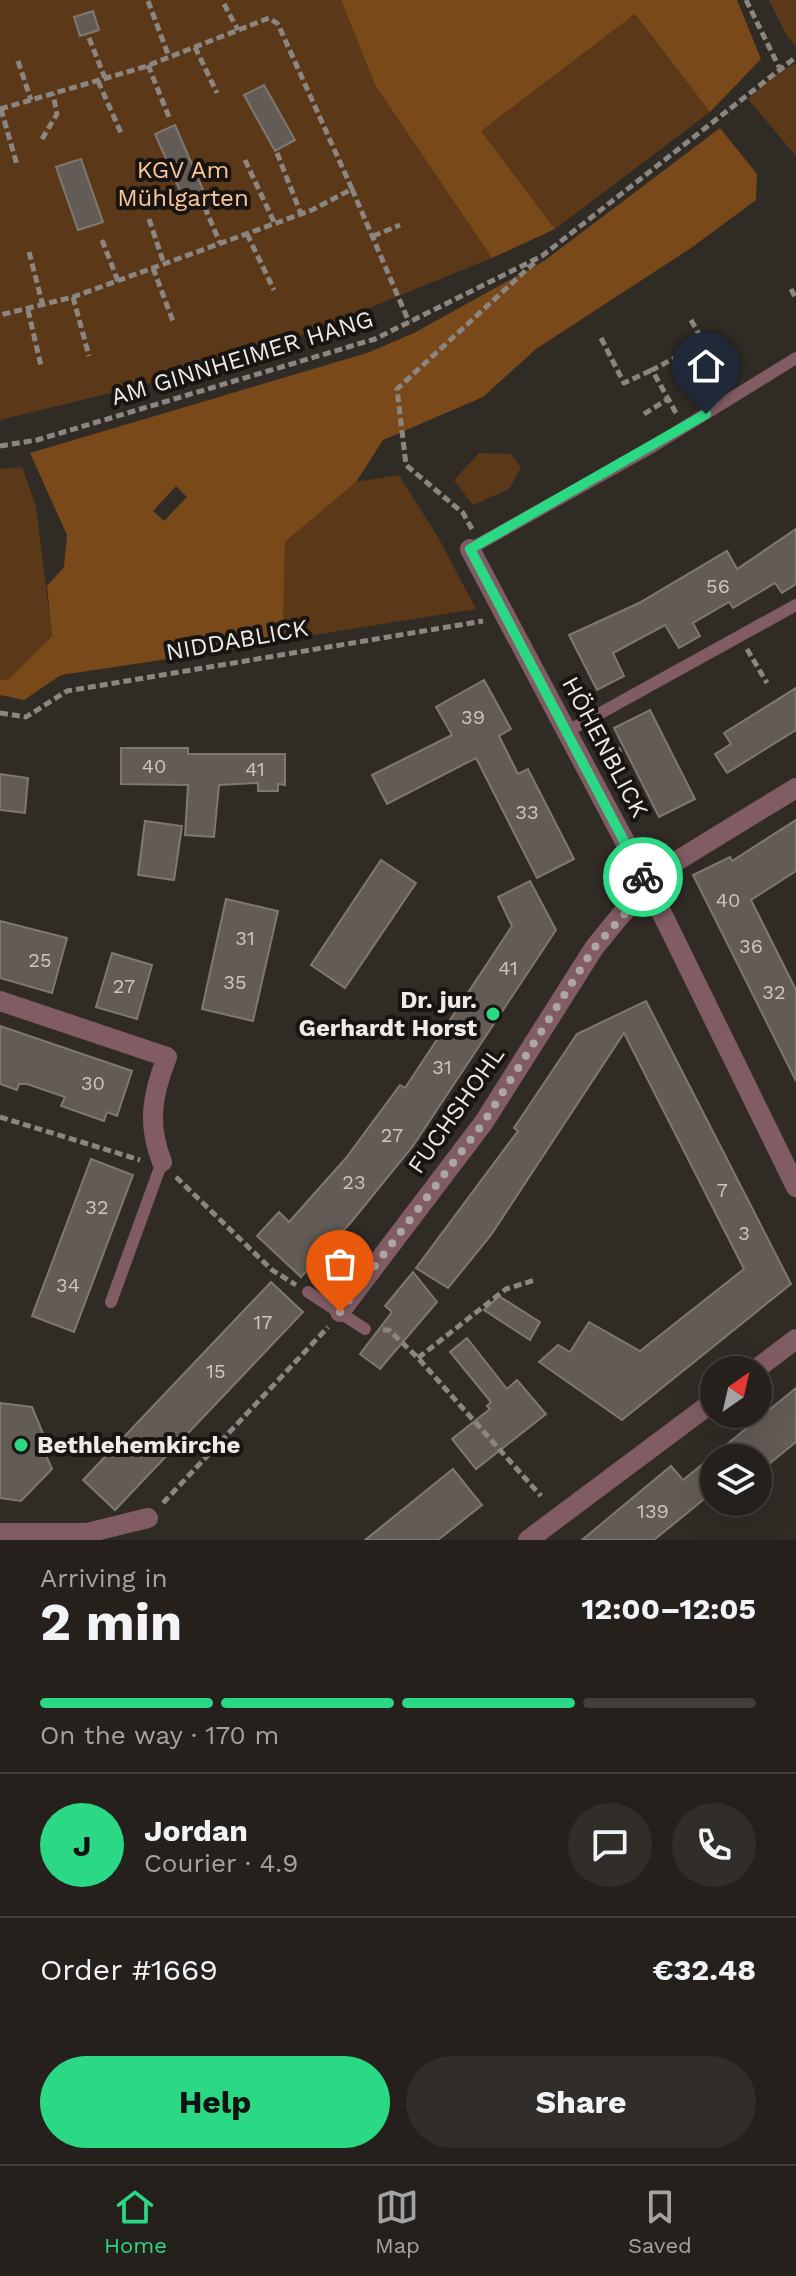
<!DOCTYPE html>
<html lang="en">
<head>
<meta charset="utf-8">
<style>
  body { margin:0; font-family:"Work Sans",sans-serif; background:#312d29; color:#f1f3f6; height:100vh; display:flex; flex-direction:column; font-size:30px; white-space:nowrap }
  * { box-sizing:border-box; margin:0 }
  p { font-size:26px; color:#a3a3a3 }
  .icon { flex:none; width:44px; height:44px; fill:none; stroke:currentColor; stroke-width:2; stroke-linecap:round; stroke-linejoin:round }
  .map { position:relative; height:1540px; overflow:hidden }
  .panel { display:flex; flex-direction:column; background:#25201c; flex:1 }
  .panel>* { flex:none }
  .needle { width:52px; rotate:34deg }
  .buttons { position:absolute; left:700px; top:1356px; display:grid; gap:16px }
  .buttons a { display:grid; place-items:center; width:72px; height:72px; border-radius:50%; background:#25201c; box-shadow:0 8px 32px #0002,0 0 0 2px #423e3b; font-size:40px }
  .pin { position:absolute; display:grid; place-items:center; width:68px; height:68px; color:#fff; margin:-82px -34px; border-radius:50% 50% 50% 0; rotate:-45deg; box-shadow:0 0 8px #0007 }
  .pin .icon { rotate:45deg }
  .courier { position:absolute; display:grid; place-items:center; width:80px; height:80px; margin:-40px; border:6px solid #2bd884; border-radius:50%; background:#fff; color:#222; box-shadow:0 2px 10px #0007 }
  .head em { font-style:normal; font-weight:700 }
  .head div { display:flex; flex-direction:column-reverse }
  .head { display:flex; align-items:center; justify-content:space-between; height:136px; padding:0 40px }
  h1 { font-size:52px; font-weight:700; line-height:60px }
  .bar { display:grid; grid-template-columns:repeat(4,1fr); gap:12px 8px; align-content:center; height:96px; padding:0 40px }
  .bar i { height:10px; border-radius:6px; background:#423e3b }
  .bar .on { background:#2bd884 }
  .bar p { grid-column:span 4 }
  .line { display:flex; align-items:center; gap:20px; padding:0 40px; border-top:2px solid #423e3b }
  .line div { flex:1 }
  .round { display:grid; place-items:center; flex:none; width:84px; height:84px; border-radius:42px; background:#312d29 }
  .action { display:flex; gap:16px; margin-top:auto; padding:16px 40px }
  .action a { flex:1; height:92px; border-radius:48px; background:#2bd884; color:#111; font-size:32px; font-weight:700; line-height:92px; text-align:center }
  .action a+a { background:#312d29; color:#f1f3f6 }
  .tabs { display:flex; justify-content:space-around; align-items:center; height:112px; border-top:2px solid #423e3b; background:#25201c; font-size:22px; color:#a3a3a3 }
  .tabs a { display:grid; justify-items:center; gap:4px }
  .tabs .on { color:#2bd884 }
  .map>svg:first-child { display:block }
</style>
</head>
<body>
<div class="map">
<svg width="796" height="1540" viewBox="0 0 796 1540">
  <rect width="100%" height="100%" fill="#312b26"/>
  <!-- green -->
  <g fill="#5b3818">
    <path d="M0,0H341L375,85L492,258L236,362L0,420Z"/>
    <path d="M769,0H796V46L787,36Z"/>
    <path d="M635,14L710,112L555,229L480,131Z"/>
    <path d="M796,63V156L748,99L773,76Z"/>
    <path d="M479,453L511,454L521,468L509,489L473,505L454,480Z"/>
    <path d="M22,467L36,506L52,636L8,680L0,679V469Z"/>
    <path d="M399,475L439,539L476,609L289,639L283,633L285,542L356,482Z"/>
  </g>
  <!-- forest -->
  <g fill="#79491a" fill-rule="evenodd">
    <path d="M341,0H737L761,59L710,112L635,14L481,131L555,229L492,258L375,85Z"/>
    <path d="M720,128L757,174L756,200L691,248L536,349L483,397L383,440L356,482L285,542L283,633L261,645L61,675L24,700L0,695V679L8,680L52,636L47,586L64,567L67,535L30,453L367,353L414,333L544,261ZM176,486L187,497L164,521L153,511Z"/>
  </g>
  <!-- building -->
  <g fill="#625b56" stroke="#7f7872" stroke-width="2">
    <path d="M93,11L99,30L80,36L74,17Z"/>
    <path d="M264,85L295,140L275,151L244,95Z"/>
    <path d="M175,125L204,192L184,200L155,134Z"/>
    <path d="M81,159L103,222L78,230L56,167Z"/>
    <path d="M796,529V584L782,593L775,583L733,608L729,602L693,623L700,636L679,648L665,625L613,653L624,676L597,690L569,635L639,603L727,551L737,569Z"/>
    <path d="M484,680L511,729L499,736L518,774L528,769L574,859L537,878L476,758L387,804L372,775L452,735L436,707Z"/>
    <path d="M796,688V730L727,773L715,754L731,744L724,733Z"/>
    <path d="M650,710L695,799L659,817L614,728Z"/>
    <path d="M121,748H188V754H285V785L278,784V791H258V783L219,785L214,837L185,835L188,785L121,784Z"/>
    <path d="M0,774L28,778L25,813L0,810Z"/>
    <path d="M796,820V871L751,900L796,990V1081L693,875L730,857L732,861Z"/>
    <path d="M145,821L182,826L174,880L138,875Z"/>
    <path d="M381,860L416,883L345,988L311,965Z"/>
    <path d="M530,881L556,930L413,1146L352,1221L301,1277L257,1236L279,1212L289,1222L346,1158L400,1085L405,1088L512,926L498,897Z"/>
    <path d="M226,899L278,911L253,1021L202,1009Z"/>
    <path d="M0,921L67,938L52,993L0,978Z"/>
    <path d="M112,953L152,965L137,1019L96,1007Z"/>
    <path d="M646,1001L791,1284L622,1420L539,1362L558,1345L570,1352L589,1322L640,1351L744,1269L624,1033L491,1235L448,1288L416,1268L518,1131L514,1128L577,1034Z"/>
    <path d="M0,1026L132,1071L117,1116L107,1112L104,1121L61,1106L65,1097L27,1084H19L17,1090L0,1084Z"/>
    <path d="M91,1159L133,1175L74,1332L32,1316Z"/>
    <path d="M413,1272L437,1302L380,1369L360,1354L392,1312L385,1306Z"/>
    <path d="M271,1282L303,1312L115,1510L83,1480Z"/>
    <path d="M499,1296L540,1322L530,1340L484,1310Z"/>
    <path d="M467,1338L507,1389L517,1380L546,1414L476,1469L452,1439L490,1409L487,1406L491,1402L450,1352Z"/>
    <path d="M796,1388V1442L758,1473V1458H714V1491L654,1540H582L671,1466L683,1480Z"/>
    <path d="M0,1403L32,1407L49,1448L45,1453L52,1469L21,1501L0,1498Z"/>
    <path d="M453,1469L482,1505L438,1540H365Z"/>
  </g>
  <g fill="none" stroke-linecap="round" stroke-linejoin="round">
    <!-- path -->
    <g stroke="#8b8682" stroke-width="5" stroke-dasharray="8 4" stroke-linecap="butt">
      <path d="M746,0L779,67"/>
      <path d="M148,1L169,57"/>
      <path d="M224,4L238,30"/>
      <path d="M89,38L105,78"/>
      <path d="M195,47L217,93"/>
      <path d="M18,61L31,100"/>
      <path d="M148,65L169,117"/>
      <path d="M98,81L121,133"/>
      <path d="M0,109L144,67L269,18L278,24L352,189L312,210L73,297L0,315"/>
      <path d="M1,109L17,165"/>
      <path d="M42,139L57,114L53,94"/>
      <path d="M277,153L301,214"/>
      <path d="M245,160L275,224"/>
      <path d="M352,189L409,322"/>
      <path d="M200,196L220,243"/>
      <path d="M149,219L164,264"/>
      <path d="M247,234L274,290"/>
      <path d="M373,236L400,225"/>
      <path d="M102,240L118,281"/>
      <path d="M29,252L43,306"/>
      <path d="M153,268L174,324"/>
      <path d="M791,289L796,299"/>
      <path d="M73,297L89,356"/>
      <path d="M28,310L41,366"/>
      <path d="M691,320L724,379"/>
      <path d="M601,338L624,383L652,370"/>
      <path d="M676,413L652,370L703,343"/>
      <path d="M644,414L668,399"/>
      <path d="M0,446L37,440L375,339L542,256L796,57"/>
      <path d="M472,529L463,513L406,465L397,389L535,262"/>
      <path d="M747,649L767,683"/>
      <path d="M0,713L26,717L67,691L483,621"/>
      <path d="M607,757L621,749"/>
      <path d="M0,1117L140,1160"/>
      <path d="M176,1177L272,1270L296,1285"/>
      <path d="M383,1330H389L418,1358L541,1496"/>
      <path d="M418,1358L506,1289L535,1280"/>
      <path d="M163,1503L328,1327"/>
    </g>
    <!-- service -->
    <g stroke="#815c64" stroke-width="12">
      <path d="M470,549L652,447L796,358"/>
      <path d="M568,731L796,605"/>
      <path d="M308,1292L365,1329"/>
      <path d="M111,1302L162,1162"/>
    </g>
    <!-- minor -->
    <g stroke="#815c64" stroke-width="20">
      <path d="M470,549L649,887L796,1187"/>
      <path d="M0,1001L167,1057C152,1095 147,1124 162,1162"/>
      <path d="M340,1312L484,1122L594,948L620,916L667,867L796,788"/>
      <path d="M755,1370L796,1339"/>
      <path d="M0,1533H87L148,1518"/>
      <path d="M528,1540L714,1401"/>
    </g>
  </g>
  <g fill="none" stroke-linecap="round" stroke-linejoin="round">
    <!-- done -->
    <path stroke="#aca7a3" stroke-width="8" stroke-dasharray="0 14.4" d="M340,1312L484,1122L594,948L649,887L643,877"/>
    <!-- route -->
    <path stroke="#2bd884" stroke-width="10" d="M643,877L470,549L706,414"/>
  </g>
  <!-- markers -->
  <g fill="#2bd884" stroke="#171412" stroke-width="3">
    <circle cx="493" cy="1014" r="8"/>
    <circle cx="21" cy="1445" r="8"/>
  </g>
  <g text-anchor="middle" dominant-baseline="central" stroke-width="8" stroke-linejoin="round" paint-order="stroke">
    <!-- number labels -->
    <g font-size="20" fill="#cbc6c3">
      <text x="718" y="586">56</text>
      <text x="473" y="717">39</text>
      <text x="154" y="766">40</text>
      <text x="255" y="769">41</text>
      <text x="527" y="812">33</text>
      <text x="728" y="900">40</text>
      <text x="245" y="938">31</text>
      <text x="751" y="946">36</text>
      <text x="40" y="960">25</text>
      <text x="508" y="968">41</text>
      <text x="235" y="982">35</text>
      <text x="124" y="986">27</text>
      <text x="774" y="992">32</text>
      <text x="442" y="1067">31</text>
      <text x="93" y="1083">30</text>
      <text x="392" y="1135">27</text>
      <text x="354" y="1182">23</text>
      <text x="722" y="1190">7</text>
      <text x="97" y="1207">32</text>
      <text x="744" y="1233">3</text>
      <text x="68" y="1285">34</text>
      <text x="263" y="1322">17</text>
      <text x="216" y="1371">15</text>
      <text x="653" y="1511">139</text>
    </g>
    <!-- park labels -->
    <g font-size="24" fill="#fcc69a" stroke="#171412">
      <text x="183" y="170">KGV Am<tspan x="183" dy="28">Mühlgarten</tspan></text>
    </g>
    <!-- street labels -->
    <g font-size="24" fill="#eeeae7" stroke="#171412">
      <text transform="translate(242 358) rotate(-17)">AM GINNHEIMER HANG</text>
      <text transform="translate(237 640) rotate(-10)">NIDDABLICK</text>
      <text transform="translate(605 747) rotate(62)">HÖHENBLICK</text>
      <text transform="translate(456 1110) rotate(-55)">FUCHSHOHL</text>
    </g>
    <!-- poi labels -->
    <g font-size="24" font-weight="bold" fill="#eeeae7" stroke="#171412" text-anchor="end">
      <text x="477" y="1000">Dr. jur.<tspan x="477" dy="28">Gerhardt Horst</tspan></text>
      <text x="37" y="1445" text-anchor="start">Bethlehemkirche</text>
    </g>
  </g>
</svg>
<div class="buttons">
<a><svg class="needle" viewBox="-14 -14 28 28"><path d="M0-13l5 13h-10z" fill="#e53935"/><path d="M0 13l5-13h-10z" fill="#a3a3a3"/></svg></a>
<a><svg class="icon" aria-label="layers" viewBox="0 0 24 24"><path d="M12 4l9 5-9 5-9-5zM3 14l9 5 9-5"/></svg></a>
</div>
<div class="pin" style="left:340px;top:1312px;background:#ea580c"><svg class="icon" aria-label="bag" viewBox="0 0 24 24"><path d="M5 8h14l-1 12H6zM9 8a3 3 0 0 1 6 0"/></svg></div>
<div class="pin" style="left:706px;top:414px;background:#1f2937"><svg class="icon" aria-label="home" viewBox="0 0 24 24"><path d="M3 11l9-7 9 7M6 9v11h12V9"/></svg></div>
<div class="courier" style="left:643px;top:877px"><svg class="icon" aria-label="bike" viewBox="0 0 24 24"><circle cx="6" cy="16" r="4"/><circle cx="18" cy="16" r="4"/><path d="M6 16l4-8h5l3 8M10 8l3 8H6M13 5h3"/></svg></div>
</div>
<section class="panel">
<div class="head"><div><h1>2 min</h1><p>Arriving in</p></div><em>12:00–12:05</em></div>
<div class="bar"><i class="on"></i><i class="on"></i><i class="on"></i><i></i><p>On the way · 170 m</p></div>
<div class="line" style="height:144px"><b class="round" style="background:#2bd884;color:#111">J</b><div><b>Jordan</b><p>Courier · 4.9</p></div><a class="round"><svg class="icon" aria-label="chat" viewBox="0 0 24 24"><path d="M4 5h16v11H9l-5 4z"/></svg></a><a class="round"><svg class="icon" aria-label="phone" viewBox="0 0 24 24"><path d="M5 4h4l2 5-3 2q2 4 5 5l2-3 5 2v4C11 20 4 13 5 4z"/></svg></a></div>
<div class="line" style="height:104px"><div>Order #1669</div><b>€32.48</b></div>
<div class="action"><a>Help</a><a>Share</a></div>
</section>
<nav class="tabs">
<a class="on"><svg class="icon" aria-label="home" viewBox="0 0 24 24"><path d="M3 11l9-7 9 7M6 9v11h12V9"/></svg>Home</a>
<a><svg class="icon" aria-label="map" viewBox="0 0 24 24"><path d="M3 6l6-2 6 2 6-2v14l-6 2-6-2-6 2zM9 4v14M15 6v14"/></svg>Map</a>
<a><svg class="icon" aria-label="saved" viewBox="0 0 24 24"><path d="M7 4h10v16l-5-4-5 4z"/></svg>Saved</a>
</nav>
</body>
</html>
